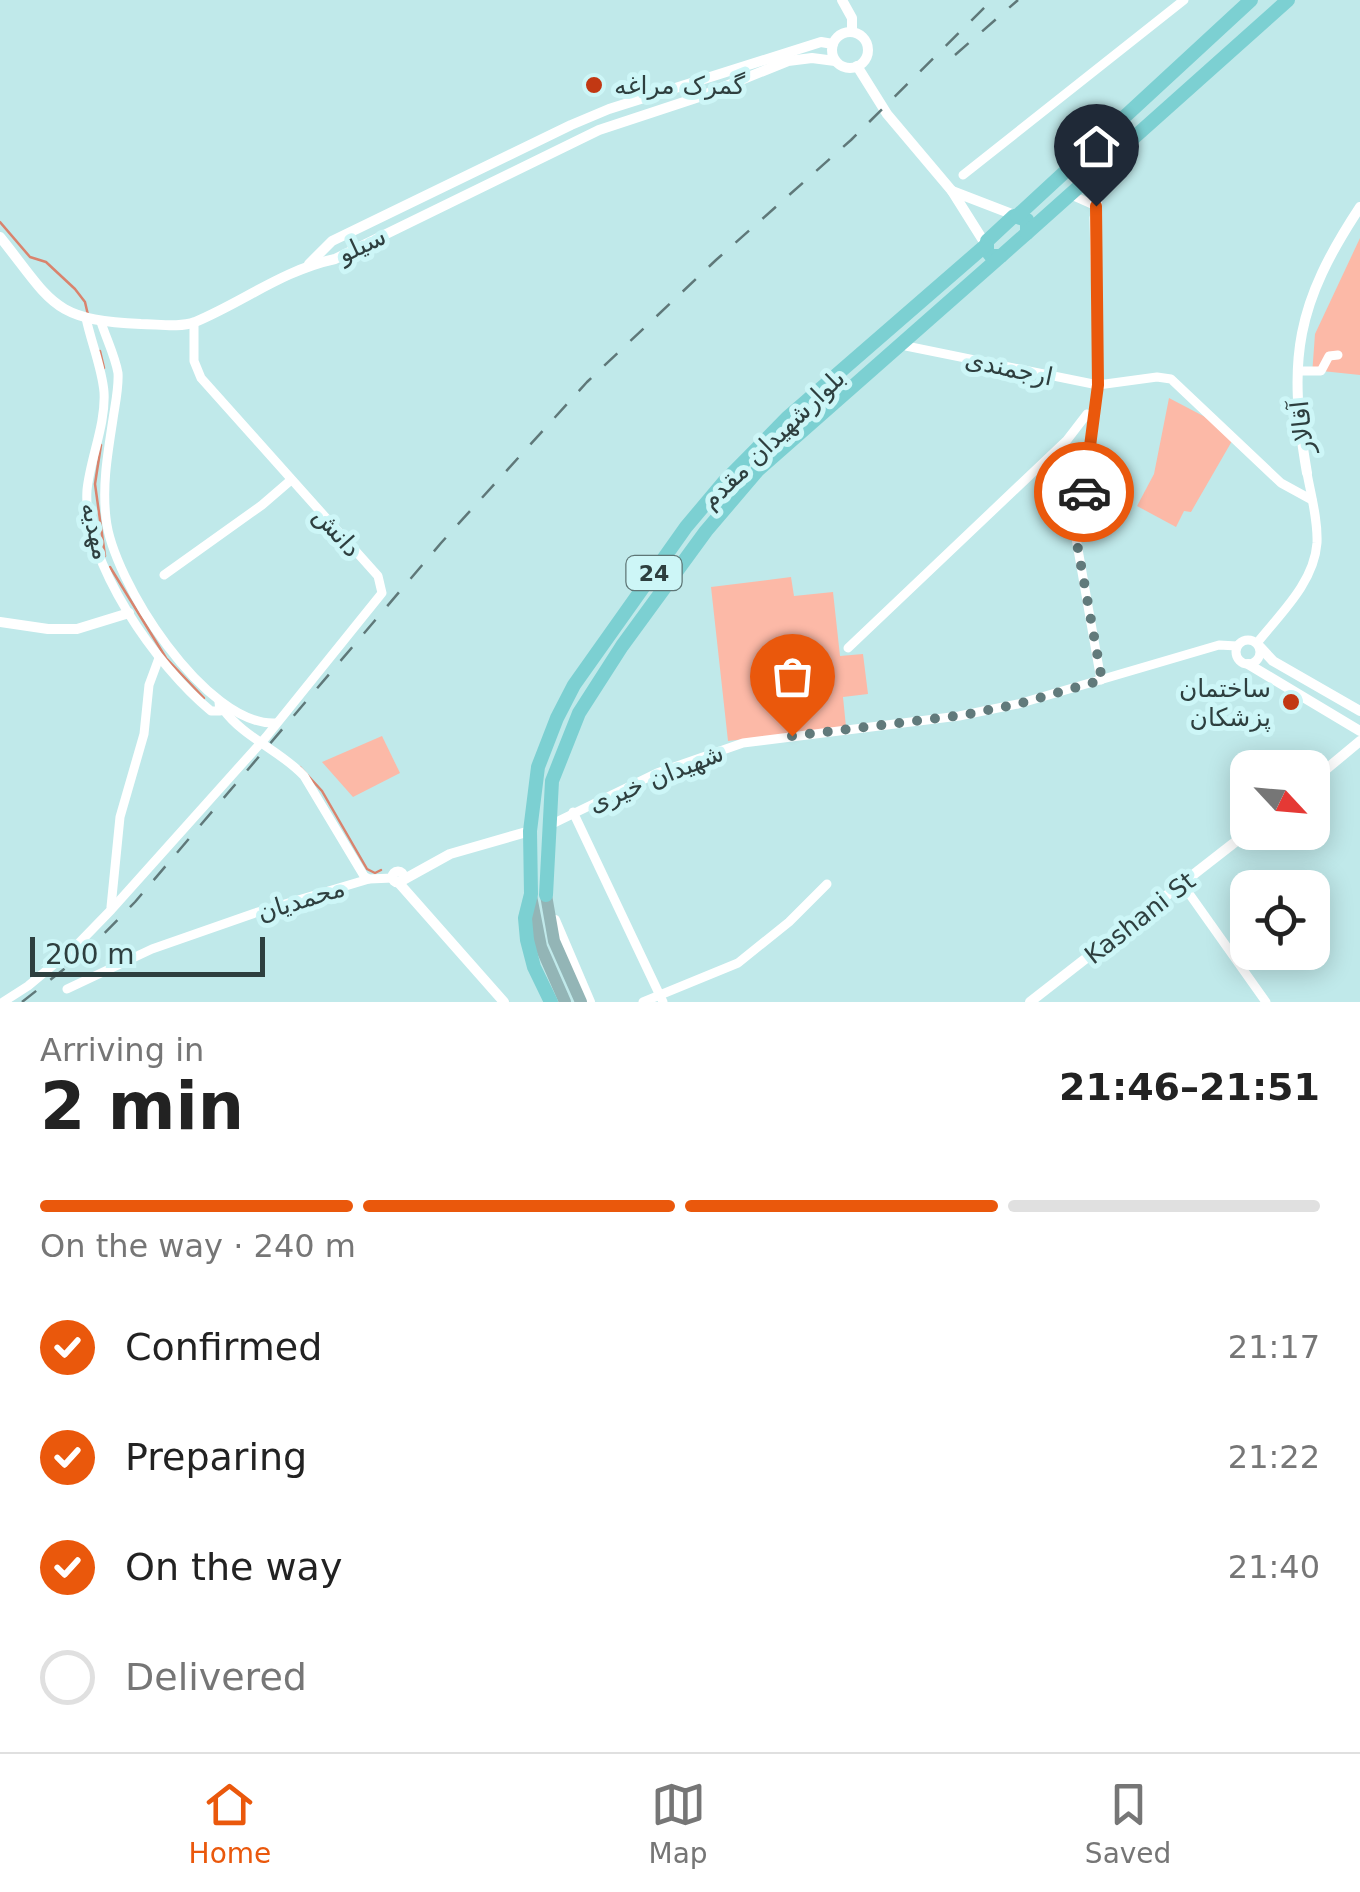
<!DOCTYPE html>
<html lang="en">
<head>
<meta charset="utf-8">
<style>
  body { margin:0; font-family:"DejaVu Sans","Noto Naskh Arabic",sans-serif; background:#f6f6f6; color:#222; height:100vh; display:flex; flex-direction:column; font-size:38px; white-space:nowrap }
  * { box-sizing:border-box; margin:0 }
  p { font-size:32px; color:#767676 }
  .icon { flex:none; width:55px; height:55px; fill:none; stroke:currentColor; stroke-width:2; stroke-linecap:round; stroke-linejoin:round }
  .map { position:relative; height:1002px; overflow:hidden }
  .details { display:flex; flex-direction:column; background:#fff; flex:1 }
  .details>* { flex:none }
  .needle { width:65px; rotate:116deg }
  .tools { position:absolute; left:1230px; top:750px; display:grid; gap:20px }
  .tools a { display:grid; place-items:center; width:100px; height:100px; border-radius:20px; background:#fff; box-shadow:0 5px 25px #0003; font-size:50px }
  .scale { position:absolute; left:30px; bottom:25px; width:235px; box-sizing:border-box; padding-left:10px; border:5px solid #2e3f3f; border-top:0; font-size:28px; line-height:35px; white-space:nowrap; color:#2e3f3f; -webkit-text-stroke:8px #cdf6f7; paint-order:stroke }
  .pin { position:absolute; display:grid; place-items:center; width:85px; height:85px; color:#fff; margin:-102px -42px; border-radius:50% 50% 50% 0; rotate:-45deg; box-shadow:0 0 10px #0007 }
  .pin .icon { rotate:45deg }
  .courier { position:absolute; display:grid; place-items:center; width:100px; height:100px; margin:-50px; border:8px solid #ea580c; border-radius:50%; background:#fff; color:#222; box-shadow:0 2px 12px #0007 }
  .overview em { font-style:normal; font-weight:700 }
  .overview div { display:flex; flex-direction:column-reverse }
  .overview { display:flex; align-items:center; justify-content:space-between; height:170px; padding:0 40px }
  h1 { font-size:65px; font-weight:700; line-height:75px }
  .bar { display:grid; grid-template-columns:repeat(4,1fr); gap:15px 10px; align-content:center; height:120px; padding:0 40px }
  .bar i { height:12px; border-radius:8px; background:#e0e0e0 }
  .bar .active { background:#ea580c }
  .bar p { grid-column:span 4 }
  ol { padding:0 40px; list-style:none }
  li { display:flex; align-items:center; gap:30px; height:110px }
  li p { margin-inline-start:auto }
  li .icon { padding:10px; border-radius:50%; background:#ea580c; color:#fff; stroke-width:4 }
  li:last-child { color:#767676 }
  li i { width:55px; height:55px; border:5px solid #e0e0e0; border-radius:50% }
  .tabs { display:flex; justify-content:space-around; align-items:center; height:140px; border-top:2px solid #e0e0e0; background:#fff; font-size:28px; color:#767676 }
  .tabs a { display:grid; justify-items:center; gap:5px }
  .tabs .active { color:#ea580c }
  .map>svg:first-child { display:block }
</style>
</head>
<body>
<div class="map">
<svg width="1360" height="1002" viewBox="0 0 1360 1002">
  <rect width="100%" height="100%" fill="#c0e9ea"/>
  <!-- green -->
  <g fill="#fcb9a7">
    <path d="M1360,238V375L1322,371L1312,375L1315,334Z"/>
    <path d="M1169,398L1209,419L1232,441L1191,512L1184,511L1176,527L1137,506L1154,474Z"/>
    <path d="M791,577L794,596L833,592L840,656L863,654L868,694L843,697L846,727L728,741L711,587Z"/>
    <path d="M382,736L400,773L353,797L322,762Z"/>
  </g>
  <g fill="none" stroke-linecap="round" stroke-linejoin="round">
    <!-- stream -->
    <g stroke="#d9836d" stroke-width="2.5">
      <path d="M0,222L30,257L46,262L75,289L85,302L88,315"/>
      <path d="M100,351L104,368"/>
      <path d="M101,445L95,484L105,556"/>
      <path d="M110,567L166,658L204,698"/>
      <path d="M300,767L322,791L367,869L375,873L381,870"/>
    </g>
    <!-- minor -->
    <g stroke="#fff" stroke-width="9">
      <path d="M963,175L1184,0"/>
      <path d="M1069,194L1096,206"/>
      <path d="M86,318C91,342 102,368 104,392C106,424 90,459 87,490C82,562 158,668 211,711H220L219,702"/>
      <path d="M101,322C106,338 115,356 118,373C119,387 115,405 113,419C108,452 102,484 106,518C112,580 206,727 276,723"/>
      <path d="M903,341L906,346L1098,385L1157,377L1171,379L1281,483L1312,500"/>
      <path d="M1298,371H1321L1329,356L1338,355"/>
      <path d="M164,575L262,505L291,480"/>
      <circle cx="1248" cy="652" r="12"/>
      <path d="M1257,643C1280,614 1314,583 1317,543C1318,520 1311,495 1307,473"/>
      <path d="M848,648L1067,440L1087,414"/>
      <path d="M1101,680L1076,538L1098,385L1094,218L1106,163"/>
      <path d="M223,709C244,738 280,750 304,776L364,876L369,879L393,878"/>
      <path d="M573,812L663,1002"/>
      <path d="M548,826L657,773L743,743L959,716L1018,704L1219,645L1237,646"/>
      <path d="M1183,885L1266,1002"/>
      <path d="M111,907L120,817L144,734L149,685L159,658"/>
      <path d="M67,989L152,949L255,913L369,879"/>
      <path d="M3,1002L28,986L77,945L111,910L266,737L382,593L378,576L201,378L194,361V323"/>
      <path d="M643,1002L738,963L789,922L827,884"/>
    </g>
    <!-- tertiary -->
    <g stroke="#fff" stroke-width="10">
      <path d="M842,0L852,18V32"/>
      <circle cx="850" cy="50" r="18"/>
      <path d="M857,66L887,114L952,191"/>
      <path d="M0,237C53,303 51,320 141,324C158,324 179,328 195,322C243,302 283,270 335,259L599,130L699,97L788,61L812,58L835,61"/>
      <path d="M986,245L952,191L1017,216"/>
      <path d="M309,264L332,241L571,125L609,109L821,42L833,44"/>
      <path d="M1307,473C1287,358 1296,304 1360,207"/>
      <path d="M0,622L48,629H77L129,613"/>
      <path d="M1260,647L1273,661L1360,711"/>
      <path d="M1248,664L1360,731"/>
      <path d="M1312,781L1360,741"/>
      <circle cx="398" cy="877" r="5.5"/>
      <path d="M403,880L450,854L530,831"/>
      <path d="M398,882L504,1002"/>
      <path d="M555,920L590,1002"/>
      <path d="M1030,1002L1248,832"/>
    </g>
    <!-- secondary -->
    <g stroke="#93b5b6" stroke-width="12">
      <path d="M546,895L554,941L581,1002"/>
      <path d="M531,896L541,947L565,1002"/>
    </g>
    <!-- primary -->
    <g stroke="#7cd0d2" stroke-width="14">
      <path d="M1014,216L1027,220V233L1001,256H991L987,251V241Z"/>
      <path d="M1017,216L1251,0"/>
      <path d="M1027,233L1288,0"/>
      <path d="M546,895L552,781L579,713L622,646L706,531L758,470L1001,256"/>
      <path d="M551,1002L534,967L527,940L525,918L531,894L530,831L538,767L557,718L574,685L686,527L723,483L788,417L986,245"/>
    </g>
    <!-- rail -->
    <g stroke="#5f7879" stroke-width="2.5" stroke-dasharray="18 18" stroke-linecap="butt">
      <path d="M955,55L1018,0"/>
      <path d="M22,1002L87,951L135,902L441,543L587,382L716,260L851,140L992,0"/>
    </g>
  </g>
  <g fill="none" stroke-linecap="round" stroke-linejoin="round">
    <!-- done -->
    <path stroke="#617a7b" stroke-width="10" stroke-dasharray="0 18" d="M792,736L964,715L1018,704L1102,680L1076,538L1084,492"/>
    <!-- route -->
    <path stroke="#ea580c" stroke-width="12" d="M1084,492L1098,385L1096,206"/>
  </g>
  <!-- markers -->
  <g fill="#c23813" stroke="#cdf6f7" stroke-width="4">
    <circle cx="594" cy="85" r="10"/>
    <circle cx="1291" cy="702" r="10"/>
  </g>
  <g text-anchor="middle" dominant-baseline="central" stroke-width="10" stroke-linejoin="round" paint-order="stroke">
    <!-- shield labels -->
    <rect fill="#cdf6f7" stroke="#5e7676" stroke-width="2.5" x="626.5" y="556" width="55" height="34" rx="8"/>
    <g font-size="22" font-weight="bold" fill="#2e3f3f">
      <text x="654" y="573">24</text>
    </g>
    <!-- poi labels -->
    <g font-size="25" fill="#2e3f3f" stroke="#cdf6f7" text-anchor="start">
      <text x="614" y="85">گمرک مراغه</text>
      <text x="1271" y="688" text-anchor="end">ساختمان<tspan x="1271" dy="29">پزشکان</tspan></text>
    </g>
    <!-- street labels -->
    <g font-size="25" fill="#2e3f3f" stroke="#cdf6f7">
      <text transform="translate(362 245) rotate(-25)">سیلو</text>
      <text transform="translate(1009 368) rotate(12)">ارجمندی</text>
      <text transform="translate(1302 427) rotate(-96)">آقالار</text>
      <text transform="translate(773 439) rotate(-44)">بلوارشهیدان مقدم</text>
      <text transform="translate(96 531) rotate(77)">مهدیه</text>
      <text transform="translate(337 532) rotate(48)">دانش</text>
      <text transform="translate(656 778) rotate(-22)">شهیدان خیری</text>
      <text transform="translate(301 900) rotate(-17)">محمدیان</text>
      <text transform="translate(1140 918) rotate(-38)">Kashani St</text>
    </g>
  </g>
</svg>
<div class="tools">
<a><svg class="needle" viewBox="-14 -14 28 28"><path d="M0-13l5 13h-10z" fill="#e53935"/><path d="M0 13l5-13h-10z" fill="#767676"/></svg></a>
<a><svg class="icon" aria-label="locate" viewBox="0 0 24 24"><circle cx="12" cy="12" r="6"/><path d="M12 2v4M12 18v4M2 12h4M18 12h4"/></svg></a>
</div>
<div class="scale">200 m</div>
<div class="pin" style="left:792px;top:736px;background:#ea580c"><svg class="icon" aria-label="bag" viewBox="0 0 24 24"><path d="M5 8h14l-1 12H6zM9 8a3 3 0 0 1 6 0"/></svg></div>
<div class="pin" style="left:1096px;top:206px;background:#1f2937"><svg class="icon" aria-label="home" viewBox="0 0 24 24"><path d="M3 11l9-7 9 7M6 9v11h12V9"/></svg></div>
<div class="courier" style="left:1084px;top:492px"><svg class="icon" aria-label="car" viewBox="0 0 24 24"><path d="M5 17H2v-5l4-1 3-4h7l3 4 3 1v5h-3M9 17h6M6 11h13"/><circle cx="7" cy="17" r="2"/><circle cx="17" cy="17" r="2"/></svg></div>
</div>
<section class="details">
<div class="overview"><div><h1>2 min</h1><p>Arriving in</p></div><em>21:46–21:51</em></div>
<div class="bar"><i class="active"></i><i class="active"></i><i class="active"></i><i></i><p>On the way · 240 m</p></div>
<ol>
<li><svg class="icon" aria-label="check" viewBox="0 0 24 24"><path d="M5 12l5 5 9-10"/></svg>Confirmed<p>21:17</p></li>
<li><svg class="icon" aria-label="check" viewBox="0 0 24 24"><path d="M5 12l5 5 9-10"/></svg>Preparing<p>21:22</p></li>
<li><svg class="icon" aria-label="check" viewBox="0 0 24 24"><path d="M5 12l5 5 9-10"/></svg>On the way<p>21:40</p></li>
<li><i></i>Delivered</li>
</ol>
</section>
<nav class="tabs">
<a class="active"><svg class="icon" aria-label="home" viewBox="0 0 24 24"><path d="M3 11l9-7 9 7M6 9v11h12V9"/></svg>Home</a>
<a><svg class="icon" aria-label="map" viewBox="0 0 24 24"><path d="M3 6l6-2 6 2 6-2v14l-6 2-6-2-6 2zM9 4v14M15 6v14"/></svg>Map</a>
<a><svg class="icon" aria-label="saved" viewBox="0 0 24 24"><path d="M7 4h10v16l-5-4-5 4z"/></svg>Saved</a>
</nav>
</body>
</html>
